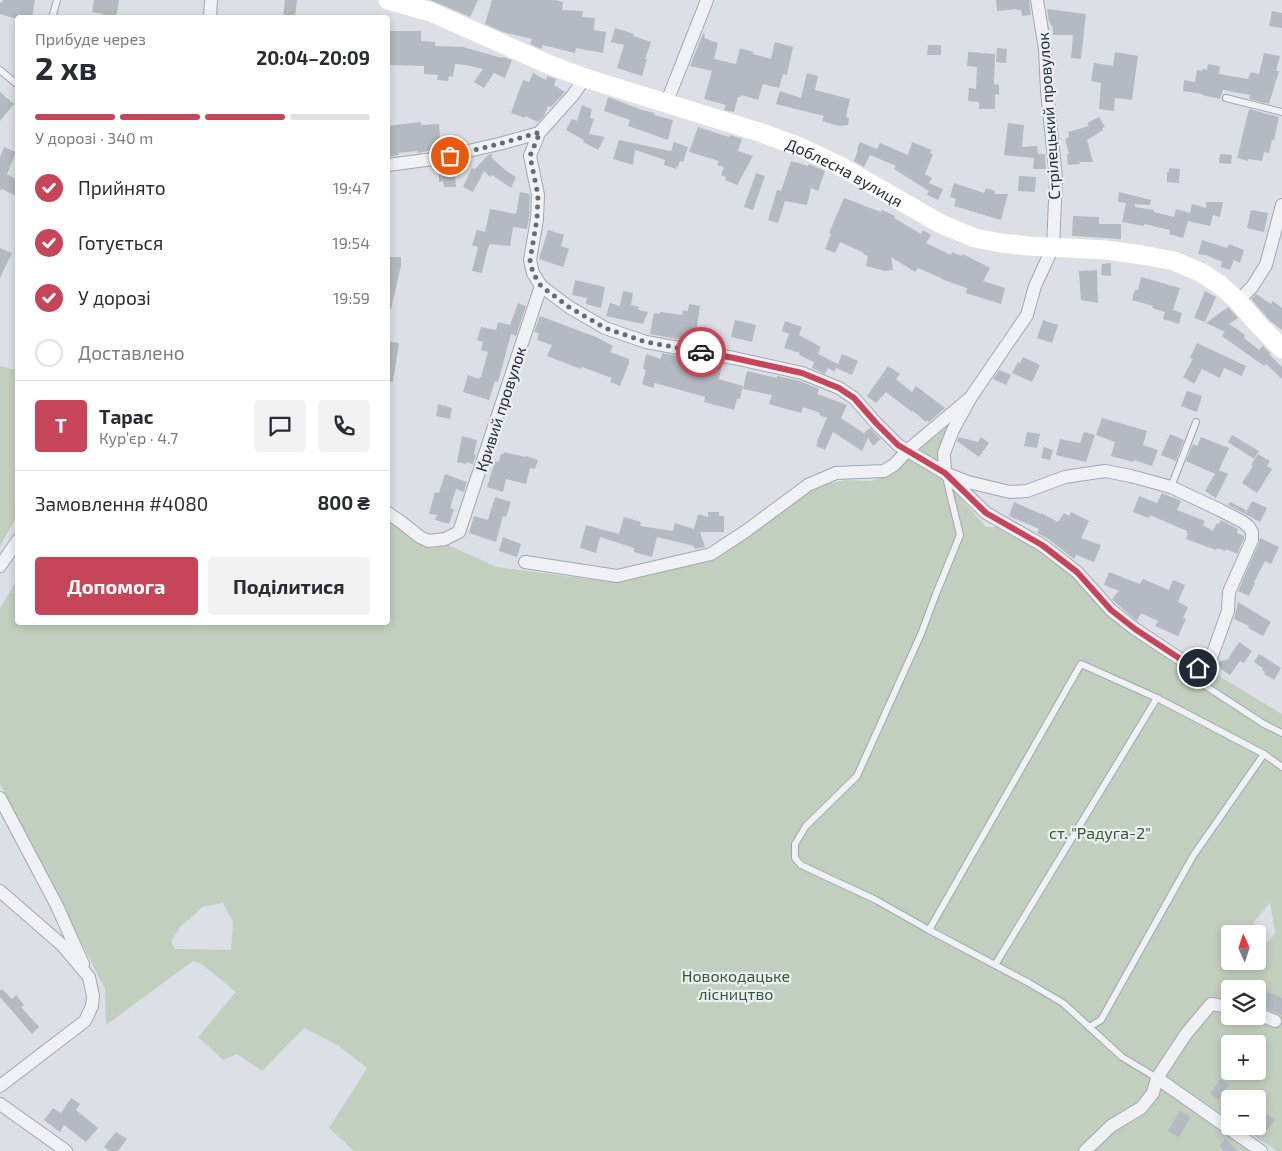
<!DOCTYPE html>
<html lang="uk">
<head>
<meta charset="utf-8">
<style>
  body { margin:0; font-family:"Exo 2",sans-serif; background:#f2f2f3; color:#2b2b33; height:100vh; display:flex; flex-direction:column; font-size:19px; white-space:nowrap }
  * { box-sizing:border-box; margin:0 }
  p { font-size:16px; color:#7c7c81 }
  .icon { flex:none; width:28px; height:28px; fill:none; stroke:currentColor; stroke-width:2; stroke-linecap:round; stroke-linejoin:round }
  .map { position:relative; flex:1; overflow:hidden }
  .drawer { position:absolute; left:15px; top:15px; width:375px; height:610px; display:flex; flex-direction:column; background:#fff; border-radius:5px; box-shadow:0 2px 8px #0003 }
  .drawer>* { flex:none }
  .needle { width:32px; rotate:357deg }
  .tools { position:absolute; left:1221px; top:925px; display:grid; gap:10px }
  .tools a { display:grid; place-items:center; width:45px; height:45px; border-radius:5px; background:#fff; box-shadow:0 2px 8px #0003; font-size:25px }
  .pin { position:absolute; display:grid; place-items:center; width:42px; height:42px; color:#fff; margin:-21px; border:2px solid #fff; border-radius:50%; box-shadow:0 1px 5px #0007 }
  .courier { position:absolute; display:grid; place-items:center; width:50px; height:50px; margin:-25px; border:4px solid #c74559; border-radius:50%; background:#fff; color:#222; box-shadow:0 1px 6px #0007 }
  .headline em { font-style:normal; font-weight:700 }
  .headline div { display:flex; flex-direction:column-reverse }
  .headline { display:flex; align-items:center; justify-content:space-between; height:85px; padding:0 20px }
  h1 { font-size:32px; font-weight:700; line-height:38px }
  .bar { display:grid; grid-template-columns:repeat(4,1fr); gap:8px 5px; align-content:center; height:60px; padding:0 20px }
  .bar i { height:6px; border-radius:4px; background:#e1e1e2 }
  .bar .selected { background:#c74559 }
  .bar p { grid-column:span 4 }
  .line { display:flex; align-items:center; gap:12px; padding:0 20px; border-top:1px solid #e1e1e2 }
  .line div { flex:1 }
  .round { display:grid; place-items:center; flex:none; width:52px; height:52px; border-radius:5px; background:#f2f2f3 }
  ol { padding:0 20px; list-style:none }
  li { display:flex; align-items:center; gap:15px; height:55px }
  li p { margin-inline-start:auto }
  li .icon { padding:5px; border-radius:50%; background:#c74559; color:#fff; stroke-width:4 }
  li:last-child { color:#7c7c81 }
  li i { width:28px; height:28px; border:2px solid #e1e1e2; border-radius:50% }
  .button { display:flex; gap:10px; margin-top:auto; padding:10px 20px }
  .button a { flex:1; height:58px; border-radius:5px; background:#c74559; color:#fff; font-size:20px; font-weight:700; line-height:58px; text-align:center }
  .button a+a { background:#f2f2f3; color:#2b2b33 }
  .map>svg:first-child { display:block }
</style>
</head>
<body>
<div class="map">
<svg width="1282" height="1151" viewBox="0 0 1282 1151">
  <rect width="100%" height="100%" fill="#dce0e6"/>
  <!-- green -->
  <g fill="#c2cfbe" fill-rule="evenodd">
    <path d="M0,366L18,371L17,516L0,546Z"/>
    <path d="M944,424L950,428L940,475L986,527H1003L1038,546L1076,575L1110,616L1201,672L1219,676L1282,714V1151H1277L1240,1126H1258V1099H1230V1120L1166,1077L1252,1151H354L329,1128L367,1068L339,1046L304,1028L262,1071L237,1054L223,1060L198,1037L236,992L203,965L193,961L106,1025L105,989L0,784V608L17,580L18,622H388V518L497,567L617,583L712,559L816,487L845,480L872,481L897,470L917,446ZM1270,902L1275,933L1270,940L1258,949V961H1230V934H1245ZM223,903L233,922L231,950L175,949L171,942L180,927L203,907ZM1230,989H1258V1016H1230ZM1230,1044H1258V1071H1230Z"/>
  </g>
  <!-- building -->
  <g fill="#b4b9c2">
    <path d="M3,0H35L32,18H13L0,14V2L2,3Z"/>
    <path d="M94,0H119L116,18H102L103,14L92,12Z"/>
    <path d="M285,0H297L295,18H283Z"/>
    <path d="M430,0H478L470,17Z"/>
    <path d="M492,0H555L563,2L562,10L583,11L582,17L595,18L594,30L606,32L603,53L576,48L575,53L543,45L541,49L530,44L532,39L503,32L485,24Z"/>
    <path d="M996,0H1029L1031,15L1022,16L1021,10H1017V9L997,11Z"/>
    <path d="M1047,9L1086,14L1081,59L1071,58L1073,35H1053V28L1049,21Z"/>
    <path d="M1272,11L1282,13V28L1269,26Z"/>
    <path d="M615,28L634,34L633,36L651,42L645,59H647L642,76L617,68L624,45L611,42Z"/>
    <path d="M388,31H421V41L435,42V46L463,47L502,58L503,57L512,60L505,78L494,73L484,88L474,82L483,69L466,65L455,64L453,77L449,76L448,81L437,80L438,75L424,74V66L389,65Z"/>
    <path d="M703,33L705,34L704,38L718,43L714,59L736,64L740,48L753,52V54L771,59L775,42L793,47L787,75L783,74L779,88L763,84L758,100L741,95L740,97H738L734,112L724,110L726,105L704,99L712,71L690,66Z"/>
    <path d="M928,45H941V55H927Z"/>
    <path d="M997,48L1007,49L1006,63L996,62Z"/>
    <path d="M968,52L995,54L994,84L999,85V95L995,94V109H979V102L968,101L969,88L976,89L977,67L967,66Z"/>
    <path d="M1115,52L1138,56L1132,100L1115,98L1114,111L1099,109L1101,83L1091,81L1094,63L1113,66Z"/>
    <path d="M1264,53L1280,56L1276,71H1279L1269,104L1249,99L1250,95L1223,90L1220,99L1202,95V94L1183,91L1184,80L1195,82L1197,70L1202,71V69L1207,70L1208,64L1220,66L1219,74L1248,79L1251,72L1259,74Z"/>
    <path d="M533,73L546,80L547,76L556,79L554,85L565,92L551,107L548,106L544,116L538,122L525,116V118L511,113L523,80L529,82Z"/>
    <path d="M807,73L818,76L815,90L850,99L846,116L849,119L848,125L839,126L822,121L824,116L776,104L780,91L801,98Z"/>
    <path d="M0,92L14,104L0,121Z"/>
    <path d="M608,97L642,110L654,113V115L673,120L668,140L628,126L630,120L604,111Z"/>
    <path d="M582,105L592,109L590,118L594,119L589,134L605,137L598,150L583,142L584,140L566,130L572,119L577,121Z"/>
    <path d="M1249,109L1279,117L1274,140H1272L1269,153L1264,152L1262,161L1248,159V161L1237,158Z"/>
    <path d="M1099,117L1105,127L1102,128L1103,130L1087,140L1093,162H1079L1080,164L1068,165L1067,154H1069L1065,139L1069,137L1068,132L1089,126L1087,123Z"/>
    <path d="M421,122V125L439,124L440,138L446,137L447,147L418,153L417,151L398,153L399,155L388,157V140H389L388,126Z"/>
    <path d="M1008,123L1024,125L1022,147L1037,146L1038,154H1045L1046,169H1033L1034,158L1004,155Z"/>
    <path d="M698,127L729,137L730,135L742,139L738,151L753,156L737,185L725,180L726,177L721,175L724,167L717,165L719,161L689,152Z"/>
    <path d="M619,140L671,151L674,142L688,147L683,162L680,161L678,167L676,166V169L664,165L665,160L635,150L633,165L613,159Z"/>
    <path d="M860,142L877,149L880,143L908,155L912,142L932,150L930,153L933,154L925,174L932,178L929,183L943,189L938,200L927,195L929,191L894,169L896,166L870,155L864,167L854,161L858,150L857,149Z"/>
    <path d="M4,147L16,152L7,174L18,180V197L2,189L0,191V157Z"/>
    <path d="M493,154L491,157L505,170L516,177L511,188L492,175L490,177L484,171L473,192L463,187L472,168L475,169L488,155Z"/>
    <path d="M1220,154L1232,155L1231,164L1219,163Z"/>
    <path d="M791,161L808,166L809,164L825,171L818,191L811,188L807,205L785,201L778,223L768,220L777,190L781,191Z"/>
    <path d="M450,163V165H454L456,187H444L443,181L439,182V172H441L440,166Z"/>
    <path d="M1169,168L1180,169L1179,183L1167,182V172H1169Z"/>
    <path d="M756,173L765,176L753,210L744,207Z"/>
    <path d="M1019,176L1036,177L1035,192L1018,191Z"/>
    <path d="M954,183L984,193L986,188L995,191L994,194H1008L1001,220L954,206L956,199L950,197Z"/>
    <path d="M520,192L529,194L530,196L529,218L527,229L513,227L510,246L490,244L487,251L482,273L472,271L478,247L472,245L477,230L485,232L490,209L516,214Z"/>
    <path d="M1119,192L1151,200L1150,205L1135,204V207L1154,210V212L1174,217L1176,209L1190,213L1192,204L1206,208V202H1223L1220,217L1213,215L1210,226L1188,221L1183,238L1169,234L1170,230L1144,224V226L1122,222L1126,203L1118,202Z"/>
    <path d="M844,198L881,212L882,210L895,216L894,218L921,234L923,230L931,235L926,243L951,255L952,252L962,256L963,254L990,268L983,281L1005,288L1001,304L966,293L967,288L941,279V278L918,268L915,272L891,257L893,270L885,271L866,266L868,256L863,254L864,253L840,242L835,253L825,249L831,234L829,233Z"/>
    <path d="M1251,210L1268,213L1264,232L1247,228Z"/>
    <path d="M1073,216L1099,217V224H1121V239L1072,236Z"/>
    <path d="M548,230L564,235L561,246L569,249L563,267L539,259Z"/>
    <path d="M1202,240L1227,248L1229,244L1244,250L1240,263L1234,260L1230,270L1221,267L1222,262L1206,255L1198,254Z"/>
    <path d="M0,248L12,253L0,278Z"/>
    <path d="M390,257H401V266L391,309L388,308V268L390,269Z"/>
    <path d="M1111,263V276L1101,275L1102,264Z"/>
    <path d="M1097,270L1098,303L1081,300L1079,271Z"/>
    <path d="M1141,277L1180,288L1173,310L1182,313L1179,324L1163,319L1165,312L1152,308L1153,306L1132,300L1135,290H1138Z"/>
    <path d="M575,280L605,287L601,308L586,304L587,298L572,295Z"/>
    <path d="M623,291L633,293L631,305L639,307L638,310L648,312L643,324L606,316L610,303L620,306Z"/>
    <path d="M1205,291L1216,297L1205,322L1194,318Z"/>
    <path d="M1256,294L1271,304L1273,301L1282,308V330L1269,320L1251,299Z"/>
    <path d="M518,303L526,306L516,336L511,334L498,382L495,381L489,400L463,392L468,375L479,379L480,377H481L488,352L481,350L483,342L477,340L481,327L496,330L498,322L510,325Z"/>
    <path d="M689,304L700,306L696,333L700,334L699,343L650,334L654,313L660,314V312L682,315L683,310L688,311Z"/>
    <path d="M1228,307L1238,318L1229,324L1245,335L1244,338L1259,350L1263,346L1270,353L1269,354L1282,367V379L1266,364L1264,366L1222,336L1225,332L1206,323Z"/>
    <path d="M540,316L596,337L613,346L610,352L629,359V363L620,386L610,382L612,378L582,367L581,369L547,356L552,345L537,340L539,333L534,332Z"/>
    <path d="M735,320L756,325L752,342L731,337Z"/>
    <path d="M1043,320L1058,325L1052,343L1037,338Z"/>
    <path d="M785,321L802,327L799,335L821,347L818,354L838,364L842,354L858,361L852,375L836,368L835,372L828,368L825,374L812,368L814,362L799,355L800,353L784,348L789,334L782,331Z"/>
    <path d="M388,341L399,343L393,382L388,381Z"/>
    <path d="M1197,343L1246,366L1242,376L1224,368L1220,378L1202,369L1194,384L1183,377L1193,359L1190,358Z"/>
    <path d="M662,353L683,357L682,360L708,367L709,362L722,364L719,379L743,386L740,399H737L734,410L704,402L705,397L684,391L655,383L653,388L642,384L646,370L643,369L646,354L661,359Z"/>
    <path d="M1023,357L1040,365L1032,382L1012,373L1018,362L1020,363Z"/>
    <path d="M888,366L900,374L896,379L912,392L916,386L945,408L929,422L927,420L926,422L913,411L912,412L886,392L876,403L867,396Z"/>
    <path d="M999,370L1011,375L1006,385L993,379Z"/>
    <path d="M747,371L777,378V376L800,381L819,389L817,394L847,405L841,418L865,434L864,433L870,428L881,439L873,446L868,438L862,451L833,432L825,450L816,446L818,441H817L827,418L819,415L820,413L803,407L801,413L769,404L772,395L743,389Z"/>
    <path d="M1187,391L1202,396L1197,412L1181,406Z"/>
    <path d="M438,404L452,408L450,419L436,416Z"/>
    <path d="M1102,418L1147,431L1143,445L1158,450L1152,466L1134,460L1133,462L1111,456L1115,442L1096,435Z"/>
    <path d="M1027,432L1040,434L1037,448L1024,446Z"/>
    <path d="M1084,432L1095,435L1086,462L1056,455L1060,439L1080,443Z"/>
    <path d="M1170,434L1184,440L1176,461L1161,455Z"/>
    <path d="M1232,435L1259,451L1254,459L1228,442Z"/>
    <path d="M462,436L477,440L474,454L476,455L473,464L466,462V464L457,462Z"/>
    <path d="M959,437L978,442L981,437L989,443L979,457L957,441Z"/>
    <path d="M1201,437L1229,448L1219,470L1228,474L1216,498L1205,491L1215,474L1186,461L1193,444L1197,446Z"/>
    <path d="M1044,447L1053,450L1050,460L1041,458Z"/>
    <path d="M504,452L525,457L526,456L538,460L535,469L530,468L526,484L506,479L503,492L487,487L495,461L499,462L501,454H504Z"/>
    <path d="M1258,454L1270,461L1267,466L1272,469L1257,493L1242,483L1253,466L1251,465Z"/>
    <path d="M445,474L467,482L464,492L456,489L450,508L454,509L449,524L435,520L437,515L429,514L435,492L439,493Z"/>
    <path d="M1162,493L1181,501L1177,510L1205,521L1203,525L1213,531L1217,523L1219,524L1221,520L1238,529L1237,533L1244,536V538L1237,554L1226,549V551L1217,548L1216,550L1186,539L1188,533H1186L1187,531L1150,515L1149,518L1133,512L1139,496L1157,503Z"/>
    <path d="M495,497L511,502L506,517L503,516L496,542L469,533L474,516L488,520Z"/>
    <path d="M1252,501L1267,508L1260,522L1245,514Z"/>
    <path d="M1014,502L1041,514V513L1058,522L1064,513L1069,516L1071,512L1089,521L1081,538L1101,545L1094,562L1076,555L1074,559L1047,538L1037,533L1039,529L1009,516Z"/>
    <path d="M1230,502L1246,510L1245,514L1228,505Z"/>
    <path d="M708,512H719V516H724V532H700L705,547L695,549L694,546L657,537L652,557L634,552V548L600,537L596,553L580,548L586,525L619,534L624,517L641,522L640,526L673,531L675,523L694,529L698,514L708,517Z"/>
    <path d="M503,537L521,544L517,557L499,551Z"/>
    <path d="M1260,538L1279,547L1271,564L1265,561L1254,582L1255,583L1249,596L1238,591L1259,543Z"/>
    <path d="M1109,572L1140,584L1143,579L1169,590L1173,580L1185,585L1178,602L1188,607L1183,618L1186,619L1178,636L1155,626L1158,621L1141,613L1137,621L1117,604L1112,599L1119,591L1104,585Z"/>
    <path d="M1238,602L1271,622L1263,636L1248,628L1249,626L1234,619Z"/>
    <path d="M1239,642L1252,651L1244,663L1240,661L1230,675L1221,669L1218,662L1228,659Z"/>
    <path d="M1259,654L1281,668L1274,680L1264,674L1265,672L1262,670L1263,668L1254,662Z"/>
    <path d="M2,989L12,999L16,995L24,1005L21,1007L39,1027L32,1034L0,997V991Z"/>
    <path d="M1266,991L1282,998V1015L1259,1005Z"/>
    <path d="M1220,1079L1229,1085L1219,1100L1210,1094Z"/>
    <path d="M71,1098L80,1104L76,1110L98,1128L86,1142L64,1125L60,1132L44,1120L53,1108L61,1113Z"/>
    <path d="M1180,1111L1191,1117L1179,1137L1168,1131Z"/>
    <path d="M1263,1112L1275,1120L1266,1131L1258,1125V1119Z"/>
    <path d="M116,1132L127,1139L118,1151H109L104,1147Z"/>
    <path d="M1225,1139L1238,1151H1225L1219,1146Z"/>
  </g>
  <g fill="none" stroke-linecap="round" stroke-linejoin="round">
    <defs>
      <g id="lane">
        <path d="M52,18L57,0"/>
        <path d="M0,70L18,85"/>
        <path d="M1226,98L1282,112"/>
        <path d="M946,477L960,535L936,594L921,634L857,776L806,826L795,844V858L801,865L876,900L929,930L1029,983L1063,1003L1122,1057L1157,1078"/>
        <path d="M1171,487L1196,422"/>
        <path d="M1190,667L1201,683L1264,724L1282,733"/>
        <path d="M929,930L1081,664L1157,698L1264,754L1282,767"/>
        <path d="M995,965L1157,698"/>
        <path d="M1089,1027L1101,1020L1193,856L1264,754"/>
      </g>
      <g id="street">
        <path d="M210,18L211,0"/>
        <path d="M666,104L707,0"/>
        <path d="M539,133L530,156L538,195L537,219L530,260L533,273L541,286L569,307L605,328L646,342L734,358L802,373L839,388L854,398L876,423L898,445L945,473L986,513L1042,545L1077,572L1111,610L1135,629L1188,664L1198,668H1205L1209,664L1228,611L1229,592L1252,540V532L1249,527L1243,522L1220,510L1171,487L1131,476L1105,471L1065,477L1027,491L1010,492L968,482L945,473L944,453L953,430L971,397"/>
        <path d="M388,165L433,159L499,144L539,133L573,95L585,78"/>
        <path d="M1238,301L1252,287L1266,265L1282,205"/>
        <path d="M388,513L401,522L420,537L429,541L445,539L459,532L541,286"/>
        <path d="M525,562L617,576L711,554L746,531L808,485L836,473L884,471L894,465L908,450L971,397L1027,315L1035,286L1053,247L1056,178L1047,91L1045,49L1037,0"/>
        <path d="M0,566L18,540"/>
        <path d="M0,798L57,906L83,964"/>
        <path d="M0,891L62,945L89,977L93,996L92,1006L85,1021L0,1086"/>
        <path d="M1230,1007L1211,1004L1186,1034L1157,1078L1261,1151"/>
        <path d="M1258,1014L1275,1021"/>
        <path d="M0,1104L66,1151"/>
        <path d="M1085,1151L1111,1126L1141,1108L1153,1093L1157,1078"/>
      </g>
    </defs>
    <!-- lane casing -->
    <use href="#lane" stroke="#a2a7af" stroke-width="8"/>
    <!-- street casing -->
    <use href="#street" stroke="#a2a7af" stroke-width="14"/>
    <!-- lane -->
    <use href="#lane" stroke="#eff1f4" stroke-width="6"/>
    <!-- street -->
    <use href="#street" stroke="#eff1f4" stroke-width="12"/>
    <!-- secondary -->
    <path stroke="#fff" stroke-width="19" id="s1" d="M388,0L431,12L550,65L585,78L759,132L800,147L840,166L941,224L975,238L1001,243L1028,246L1106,250L1142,255L1174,261L1202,273L1220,285L1238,301L1255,321L1282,349"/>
  </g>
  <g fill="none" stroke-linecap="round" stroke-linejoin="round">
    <!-- done -->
    <path stroke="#666c77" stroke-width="5" stroke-dasharray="0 9" d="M450,156L499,144L540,132L530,156L538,195L537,219L530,260L533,273L541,286L569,307L605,328L646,342L701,352"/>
    <!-- route -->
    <path stroke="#c74559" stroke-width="6" d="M701,352L734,358L802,373L839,388L854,398L876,423L898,445L945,473L986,513L1042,545L1077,572L1111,610L1135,629L1188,664L1198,668"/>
  </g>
  <g text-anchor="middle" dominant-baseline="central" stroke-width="4.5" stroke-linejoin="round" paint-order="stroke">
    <!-- street labels -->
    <g font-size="16" fill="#272e3b" stroke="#ebeff4">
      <text transform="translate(1048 116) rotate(-94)">Стрілецький провулок</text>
      <text stroke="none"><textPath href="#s1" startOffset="489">Доблесна вулиця</textPath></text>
      <text transform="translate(500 409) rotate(-72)">Кривий провулок</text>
    </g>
    <!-- park labels -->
    <g font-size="16" fill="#3b5635" stroke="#ebeff4">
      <text x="1100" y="832">ст. "Радуга-2"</text>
      <text x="736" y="975">Новокодацьке<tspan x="736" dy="18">лісництво</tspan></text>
    </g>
  </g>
</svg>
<div class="tools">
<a><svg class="needle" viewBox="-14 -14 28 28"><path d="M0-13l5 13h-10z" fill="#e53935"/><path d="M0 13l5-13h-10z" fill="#7c7c81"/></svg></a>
<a><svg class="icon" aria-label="layers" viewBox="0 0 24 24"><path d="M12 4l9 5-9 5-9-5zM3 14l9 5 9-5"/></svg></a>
<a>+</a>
<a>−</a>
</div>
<div class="pin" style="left:450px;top:156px;background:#ea580c"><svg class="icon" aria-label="bag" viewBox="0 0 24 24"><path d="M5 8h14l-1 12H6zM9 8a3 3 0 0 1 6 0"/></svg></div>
<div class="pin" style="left:1198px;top:668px;background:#1f2937"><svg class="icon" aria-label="home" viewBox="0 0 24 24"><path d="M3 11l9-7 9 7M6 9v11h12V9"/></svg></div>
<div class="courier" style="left:701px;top:352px"><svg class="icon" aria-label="car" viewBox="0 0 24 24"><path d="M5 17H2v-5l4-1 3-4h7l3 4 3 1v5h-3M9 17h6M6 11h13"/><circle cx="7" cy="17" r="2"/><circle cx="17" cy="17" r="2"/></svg></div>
<section class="drawer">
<div class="headline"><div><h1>2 хв</h1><p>Прибуде через</p></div><em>20:04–20:09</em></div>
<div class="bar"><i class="selected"></i><i class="selected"></i><i class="selected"></i><i></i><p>У дорозі · 340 m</p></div>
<ol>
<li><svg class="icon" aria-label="check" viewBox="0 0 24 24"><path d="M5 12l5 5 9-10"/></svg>Прийнято<p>19:47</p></li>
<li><svg class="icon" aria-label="check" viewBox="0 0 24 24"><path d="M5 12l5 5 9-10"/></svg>Готується<p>19:54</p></li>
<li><svg class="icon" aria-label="check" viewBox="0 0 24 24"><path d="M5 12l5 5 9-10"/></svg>У дорозі<p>19:59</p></li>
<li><i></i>Доставлено</li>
</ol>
<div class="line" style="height:90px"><b class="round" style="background:#c74559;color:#fff">Т</b><div><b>Тарас</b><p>Кур’єр · 4.7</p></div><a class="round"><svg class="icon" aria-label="chat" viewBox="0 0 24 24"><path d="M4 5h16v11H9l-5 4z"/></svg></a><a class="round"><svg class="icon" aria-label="phone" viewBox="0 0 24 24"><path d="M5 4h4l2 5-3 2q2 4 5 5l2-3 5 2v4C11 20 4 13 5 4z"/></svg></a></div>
<div class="line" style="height:65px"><div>Замовлення #4080</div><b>800 ₴</b></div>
<div class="button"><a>Допомога</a><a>Поділитися</a></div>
</section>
</div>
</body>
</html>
